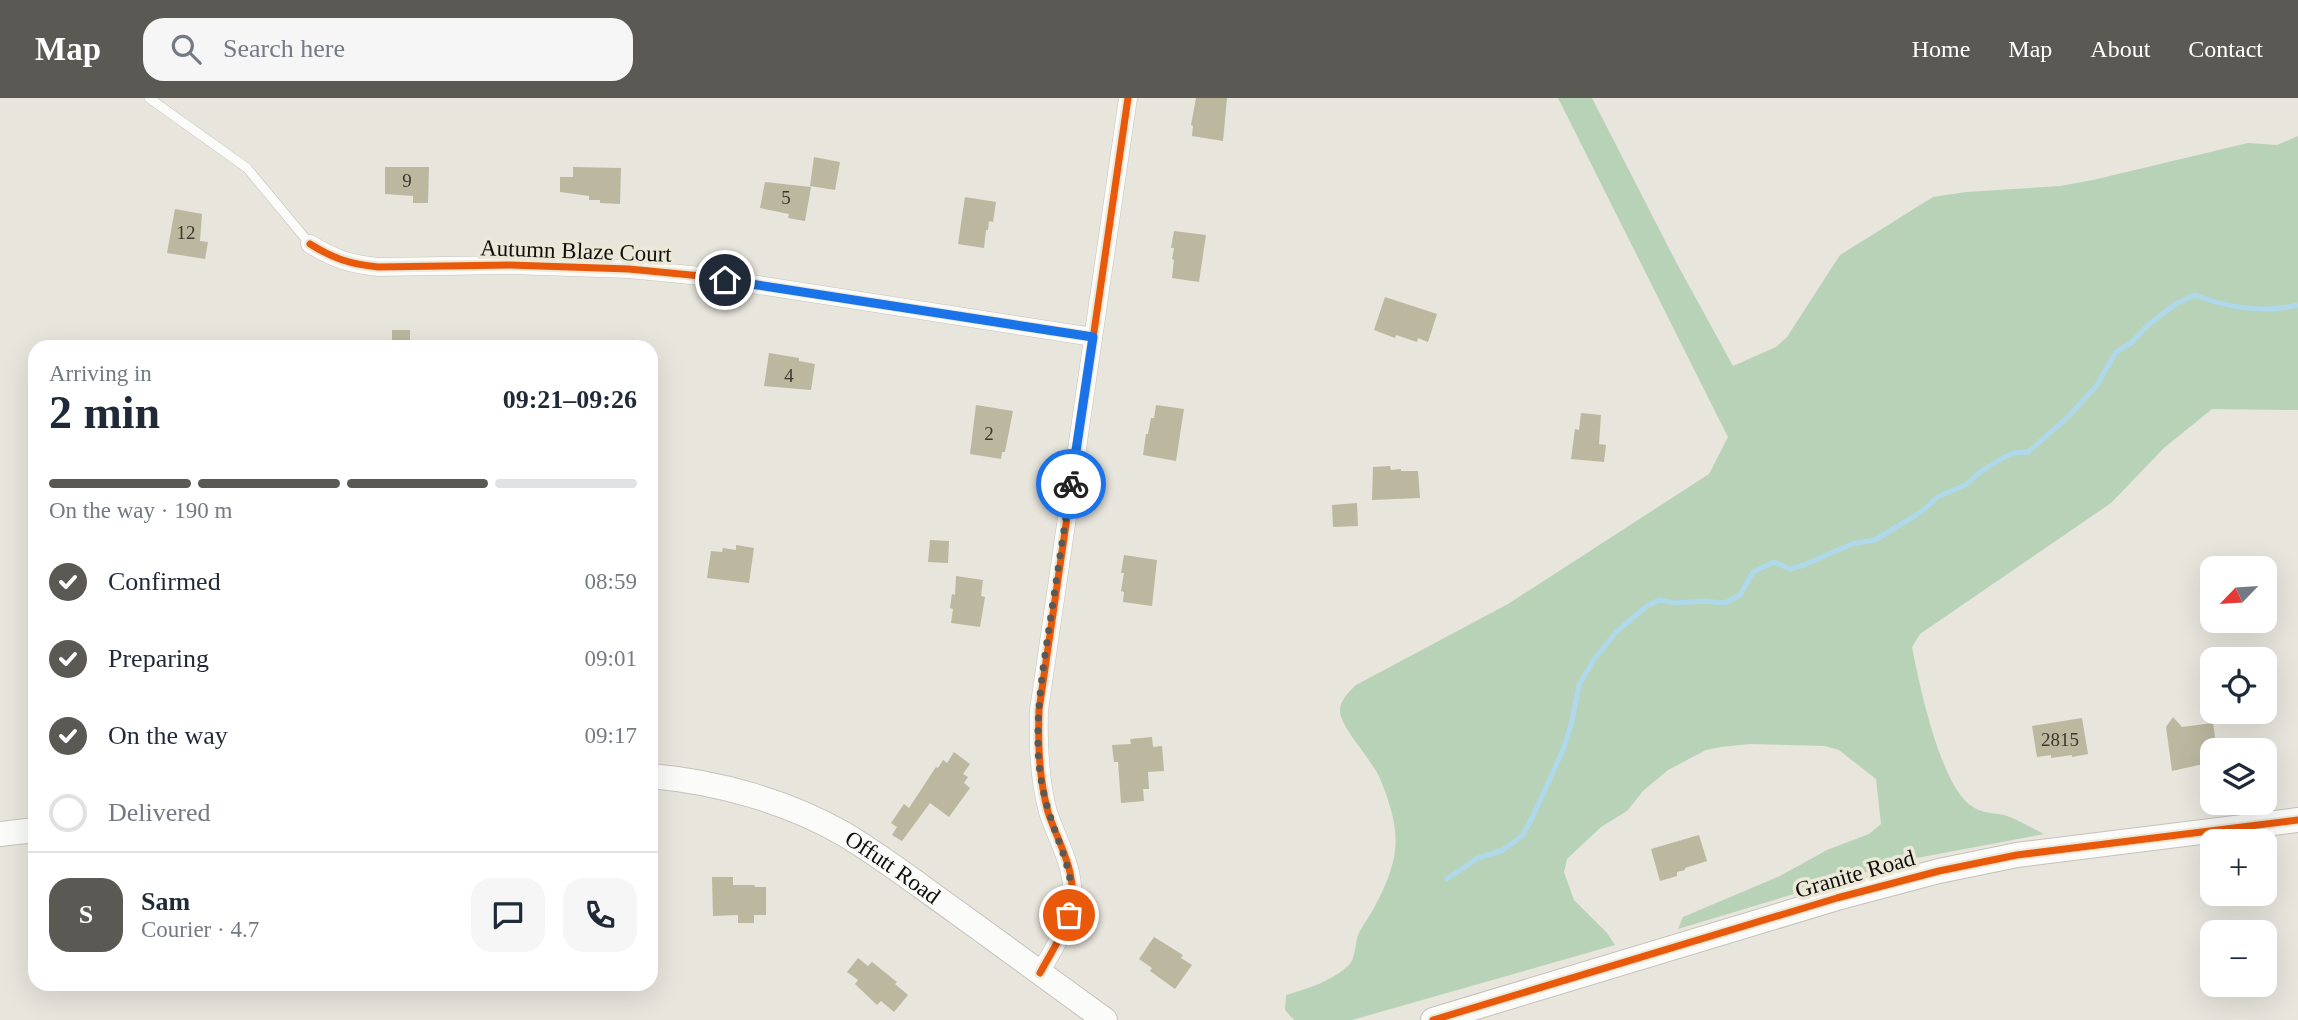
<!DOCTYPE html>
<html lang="en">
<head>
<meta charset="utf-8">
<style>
  body { margin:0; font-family:Georgia,serif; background:#f6f6f7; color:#1f2937; height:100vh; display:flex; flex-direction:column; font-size:26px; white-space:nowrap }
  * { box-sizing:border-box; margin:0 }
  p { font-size:23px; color:#747a83 }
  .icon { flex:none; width:38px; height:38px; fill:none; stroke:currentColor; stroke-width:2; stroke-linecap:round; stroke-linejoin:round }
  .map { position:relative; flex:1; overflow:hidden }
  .side { position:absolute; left:28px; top:242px; width:630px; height:651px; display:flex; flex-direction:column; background:#fff; border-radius:21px; box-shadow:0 7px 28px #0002 }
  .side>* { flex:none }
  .needle { width:46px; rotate:245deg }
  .tools { position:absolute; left:2200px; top:458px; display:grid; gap:14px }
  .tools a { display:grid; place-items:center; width:77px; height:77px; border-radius:14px; background:#fff; box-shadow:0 7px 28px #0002; font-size:35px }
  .pin { position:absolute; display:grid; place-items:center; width:60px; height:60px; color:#fff; margin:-30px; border:4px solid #fff; border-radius:50%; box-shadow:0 2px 7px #0007 }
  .courier { position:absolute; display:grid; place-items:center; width:70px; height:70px; margin:-35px; border:5px solid #1a73e8; border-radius:50%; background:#fff; color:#222; box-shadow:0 2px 9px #0007 }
  .headline em { font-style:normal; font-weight:700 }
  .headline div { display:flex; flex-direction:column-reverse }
  .headline { display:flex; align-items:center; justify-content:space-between; height:119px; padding:0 21px }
  h1 { font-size:46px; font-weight:700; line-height:52px }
  .bar { display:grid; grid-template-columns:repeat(4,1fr); gap:10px 7px; align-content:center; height:84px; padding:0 21px }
  .bar i { height:9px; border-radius:5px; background:#e0e1e3 }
  .bar .on { background:#5b5953 }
  .bar p { grid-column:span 4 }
  .line { display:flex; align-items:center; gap:18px; padding:0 21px; border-top:2px solid #e0e1e3 }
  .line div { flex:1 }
  .round { display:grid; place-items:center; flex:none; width:74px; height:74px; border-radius:21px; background:#f6f6f7 }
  ol { padding:0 21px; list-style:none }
  li { display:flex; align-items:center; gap:21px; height:77px }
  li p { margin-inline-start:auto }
  li .icon { padding:7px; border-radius:50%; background:#5b5953; color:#fff; stroke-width:4 }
  li:last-child { color:#747a83 }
  li i { width:38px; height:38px; border:4px solid #e0e1e3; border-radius:50% }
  header { display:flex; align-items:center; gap:42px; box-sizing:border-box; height:98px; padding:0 35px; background:#5b5953; color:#fff }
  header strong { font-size:33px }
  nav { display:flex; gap:38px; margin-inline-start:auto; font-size:24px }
  .search { width:490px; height:63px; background:#f6f6f7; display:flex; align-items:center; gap:18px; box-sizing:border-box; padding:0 24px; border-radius:21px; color:#747a83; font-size:26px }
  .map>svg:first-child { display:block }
</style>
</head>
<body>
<header>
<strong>Map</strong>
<div class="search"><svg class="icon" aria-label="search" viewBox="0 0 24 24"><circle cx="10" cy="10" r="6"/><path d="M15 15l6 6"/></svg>Search here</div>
<nav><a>Home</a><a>Map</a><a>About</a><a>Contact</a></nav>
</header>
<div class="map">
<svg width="2298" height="922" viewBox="0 0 2298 922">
  <rect width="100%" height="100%" fill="#e7e5dc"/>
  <!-- green -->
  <path fill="#b8d2b7" d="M1558,0H1592L1676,164L1733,268L1776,249L1787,239L1840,157L1933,99L1966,94L2060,88L2093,82L2248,45L2277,47L2298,38V312L2212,311L2164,350L2111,405L1920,536L1912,549C1919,585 1941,691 1973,709C1982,715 1994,715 2004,717C2018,721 2031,730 2044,736L1906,762L1678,831L1683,819L1780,778L1827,752L1869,736L1881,726L1876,681L1839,652L1825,648L1750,646L1721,649L1706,652L1668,672L1643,693L1627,713L1601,729L1567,761L1564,774L1574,802L1607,835L1615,847L1352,922H1294L1285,912L1286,897C1309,890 1330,884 1348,868C1357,860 1354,843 1360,833C1364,825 1370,818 1374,810C1401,759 1402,736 1381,683C1373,662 1342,632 1340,614C1339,603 1349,594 1356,587L1508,506L1709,376L1728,339Z"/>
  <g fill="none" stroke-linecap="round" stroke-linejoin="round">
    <!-- stream -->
    <path stroke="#afd8eb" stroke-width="5" d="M1447,781L1478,760L1503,752L1522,738L1532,720L1563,652L1572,623L1579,587L1595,560L1617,533L1646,509L1659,502L1675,505L1704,503L1725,505L1740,497L1753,474L1774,464L1790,471L1804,467L1852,446L1875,442L1921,414L1938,399L1967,386L1979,375L1999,362L2013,355L2028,354L2068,319L2097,287L2116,254L2130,246L2148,227L2177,205L2195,197C2228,210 2263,215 2298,207"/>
  </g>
  <!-- building -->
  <g fill="#bcb79f">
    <path d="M1196,0H1227L1223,43L1192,38L1193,28L1191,27Z"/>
    <path d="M814,59L840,64L835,92L810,88Z"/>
    <path d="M385,69H429L428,105H413V98L385,96Z"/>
    <path d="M573,69L621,70L620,106L600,105V102H589V98L560,94V79H573Z"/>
    <path d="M765,84L811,89L805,123L788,120L789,116L760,110Z"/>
    <path d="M965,99L996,104L993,124L989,123L988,132H986L984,150L958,146Z"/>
    <path d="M175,111L202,116L200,143L208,144L205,161L167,155Z"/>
    <path d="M1174,133L1206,137L1199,184L1172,180L1174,162L1172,161L1174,150H1171Z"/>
    <path d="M1385,199L1437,216L1428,244L1418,240L1417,244L1396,237L1395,240L1374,232Z"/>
    <rect x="392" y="232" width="18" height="16"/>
    <path d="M769,255L799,260V263L815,266L811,292L764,288Z"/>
    <path d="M976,307L1013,313L1005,354H1002L1001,361L970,356Z"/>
    <path d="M1156,307L1184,311L1176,363L1143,357L1146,336H1148L1151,320H1154Z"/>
    <path d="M1581,315L1601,317L1599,346L1606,347L1604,364L1571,361L1575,331L1579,332Z"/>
    <path d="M1390,368L1391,372L1401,371V373H1418L1420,400L1372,402L1373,369Z"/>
    <path d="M1357,405L1358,428L1333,429L1332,407Z"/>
    <path d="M930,442L949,443L948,465L928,464Z"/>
    <path d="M736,447L754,450L749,485L707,480L711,453L722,454L723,450L736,452Z"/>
    <path d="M1124,457L1157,462L1152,508L1123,504L1124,494L1121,493L1124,475H1121Z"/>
    <path d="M956,478L983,482L981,498L985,499L980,529L951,525L953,511L950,510L952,496L955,497Z"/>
    <path d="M2173,619L2182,629L2213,625L2217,653H2212V664L2172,673L2166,629Z"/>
    <path d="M2082,620L2088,656L2072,659V657L2051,660V657L2037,659L2032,628Z"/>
    <path d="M1152,639L1153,649L1162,648L1164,673L1148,674L1149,691H1143L1144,703L1121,705L1118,664H1114L1112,647L1131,646L1130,641Z"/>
    <path d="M954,654L970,666L963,676L968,679L964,685L970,690L949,719L930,705L902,743L892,737L897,729L891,725L904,706L909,710L936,669L938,670L943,662L947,665Z"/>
    <path d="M1699,737L1707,763L1685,770V772L1677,774V778L1660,783L1651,751Z"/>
    <path d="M712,779H733V787H754L755,789H766V817H754V825H738V817L713,818Z"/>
    <path d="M1154,839L1183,857L1181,860L1192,867L1175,891L1150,873L1152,870L1139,861Z"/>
    <path d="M858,860L868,868L872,864L897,884L895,886L908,897L894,914L881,903L877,907L855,886L858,882L847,874Z"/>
  </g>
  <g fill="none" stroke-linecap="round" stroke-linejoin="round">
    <defs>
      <path id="lane" d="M149,0L247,70L310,146"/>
      <g id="street">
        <path d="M310,146C334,161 350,166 378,169L510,167L629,171L701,178L1093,239"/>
        <path d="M1040,875C1052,852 1070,828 1072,801C1075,770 1057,742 1048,714C1039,680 1038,647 1039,612L1128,0"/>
      </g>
      <g id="secondary">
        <path id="s1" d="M651,678C717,684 787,703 844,736C884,760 920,788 958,815C1007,851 1056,886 1105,922"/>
        <path d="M0,736L35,732"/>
        <path d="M1433,922L1837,800L1939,773L2017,757L2298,722"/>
      </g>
    </defs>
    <!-- lane casing -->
    <use href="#lane" stroke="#c4c2bb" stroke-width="10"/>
    <!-- street casing -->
    <use href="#street" stroke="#c4c2bb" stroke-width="19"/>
    <!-- secondary casing -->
    <use href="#secondary" stroke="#c4c2bb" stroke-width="26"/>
    <!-- lane -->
    <use href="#lane" stroke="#fbfbfa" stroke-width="9"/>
    <!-- street -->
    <use href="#street" stroke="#fbfbfa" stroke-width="18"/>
    <!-- secondary -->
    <use href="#secondary" stroke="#fbfbfa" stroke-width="24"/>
    <defs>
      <g id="cycleway">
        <path d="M310,146C334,161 350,166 378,169L510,167L629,171L701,178L1093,239"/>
        <path d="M1040,875C1052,852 1070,828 1072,801C1075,770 1057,742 1048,714C1039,680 1038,647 1039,612L1128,0"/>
        <path d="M1433,922L1837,800L1939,773L2017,757L2298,722"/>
      </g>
    </defs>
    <!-- cycleway casing -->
    <use href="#cycleway" stroke="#ebe8d8" stroke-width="11"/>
    <!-- cycleway -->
    <use href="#cycleway" stroke="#e8590c" stroke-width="7"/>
  </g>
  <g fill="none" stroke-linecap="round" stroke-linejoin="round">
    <!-- done -->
    <path stroke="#5b5953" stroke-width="7" stroke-dasharray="0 12.6" d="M1069,817C1078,779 1059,750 1049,714C1042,692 1038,669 1038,646C1037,605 1044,564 1050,524C1057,478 1064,432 1071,386"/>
    <!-- route -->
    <path stroke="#1a73e8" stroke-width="9" d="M725,182L1093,239L1071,386"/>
  </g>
  <g text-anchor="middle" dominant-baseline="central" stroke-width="7" stroke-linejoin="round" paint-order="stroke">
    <!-- number labels -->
    <g font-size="19" fill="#3a382e">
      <text x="407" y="82">9</text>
      <text x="786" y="99">5</text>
      <text x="186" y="134">12</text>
      <text x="789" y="277">4</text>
      <text x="989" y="335">2</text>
      <text x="2060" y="641">2815</text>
    </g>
    <!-- street labels -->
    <g font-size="23" fill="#0f0e09" stroke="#ebe8d8">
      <text transform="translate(576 153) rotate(2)">Autumn Blaze Court</text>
      <text stroke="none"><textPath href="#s1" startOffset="262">Offutt Road</textPath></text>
      <text transform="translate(1855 776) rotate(-16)">Granite Road</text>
    </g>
  </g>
</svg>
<div class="tools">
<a><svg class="needle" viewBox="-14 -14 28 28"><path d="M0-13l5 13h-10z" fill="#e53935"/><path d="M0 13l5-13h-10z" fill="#747a83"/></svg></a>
<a><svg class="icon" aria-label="locate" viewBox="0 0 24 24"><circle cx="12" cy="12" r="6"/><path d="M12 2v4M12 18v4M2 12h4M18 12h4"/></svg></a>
<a><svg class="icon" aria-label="layers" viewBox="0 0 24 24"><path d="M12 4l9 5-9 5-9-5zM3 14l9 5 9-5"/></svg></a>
<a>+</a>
<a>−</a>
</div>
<div class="pin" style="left:1069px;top:817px;background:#ea580c"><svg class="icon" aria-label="bag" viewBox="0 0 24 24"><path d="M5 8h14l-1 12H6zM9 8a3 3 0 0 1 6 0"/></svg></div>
<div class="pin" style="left:725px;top:182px;background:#1f2937"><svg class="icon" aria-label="home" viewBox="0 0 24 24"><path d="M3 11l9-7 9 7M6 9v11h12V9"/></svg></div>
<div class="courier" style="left:1071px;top:386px"><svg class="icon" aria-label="bike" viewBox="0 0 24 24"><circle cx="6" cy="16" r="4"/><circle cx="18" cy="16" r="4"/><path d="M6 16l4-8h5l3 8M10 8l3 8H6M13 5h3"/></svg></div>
<section class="side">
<div class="headline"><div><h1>2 min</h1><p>Arriving in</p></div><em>09:21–09:26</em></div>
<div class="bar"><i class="on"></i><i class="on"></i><i class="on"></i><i></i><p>On the way · 190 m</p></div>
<ol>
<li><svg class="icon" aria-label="check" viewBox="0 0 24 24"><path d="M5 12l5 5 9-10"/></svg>Confirmed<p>08:59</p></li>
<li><svg class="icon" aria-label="check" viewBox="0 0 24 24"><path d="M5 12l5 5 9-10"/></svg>Preparing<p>09:01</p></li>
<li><svg class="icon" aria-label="check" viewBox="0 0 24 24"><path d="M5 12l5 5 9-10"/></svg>On the way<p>09:17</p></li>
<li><i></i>Delivered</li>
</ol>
<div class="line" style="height:126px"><b class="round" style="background:#5b5953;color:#fff">S</b><div><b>Sam</b><p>Courier · 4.7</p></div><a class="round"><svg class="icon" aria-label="chat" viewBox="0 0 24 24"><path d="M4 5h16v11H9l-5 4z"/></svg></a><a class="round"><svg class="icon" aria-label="phone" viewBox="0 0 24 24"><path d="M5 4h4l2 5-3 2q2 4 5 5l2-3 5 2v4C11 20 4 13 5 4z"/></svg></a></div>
</section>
</div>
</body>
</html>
